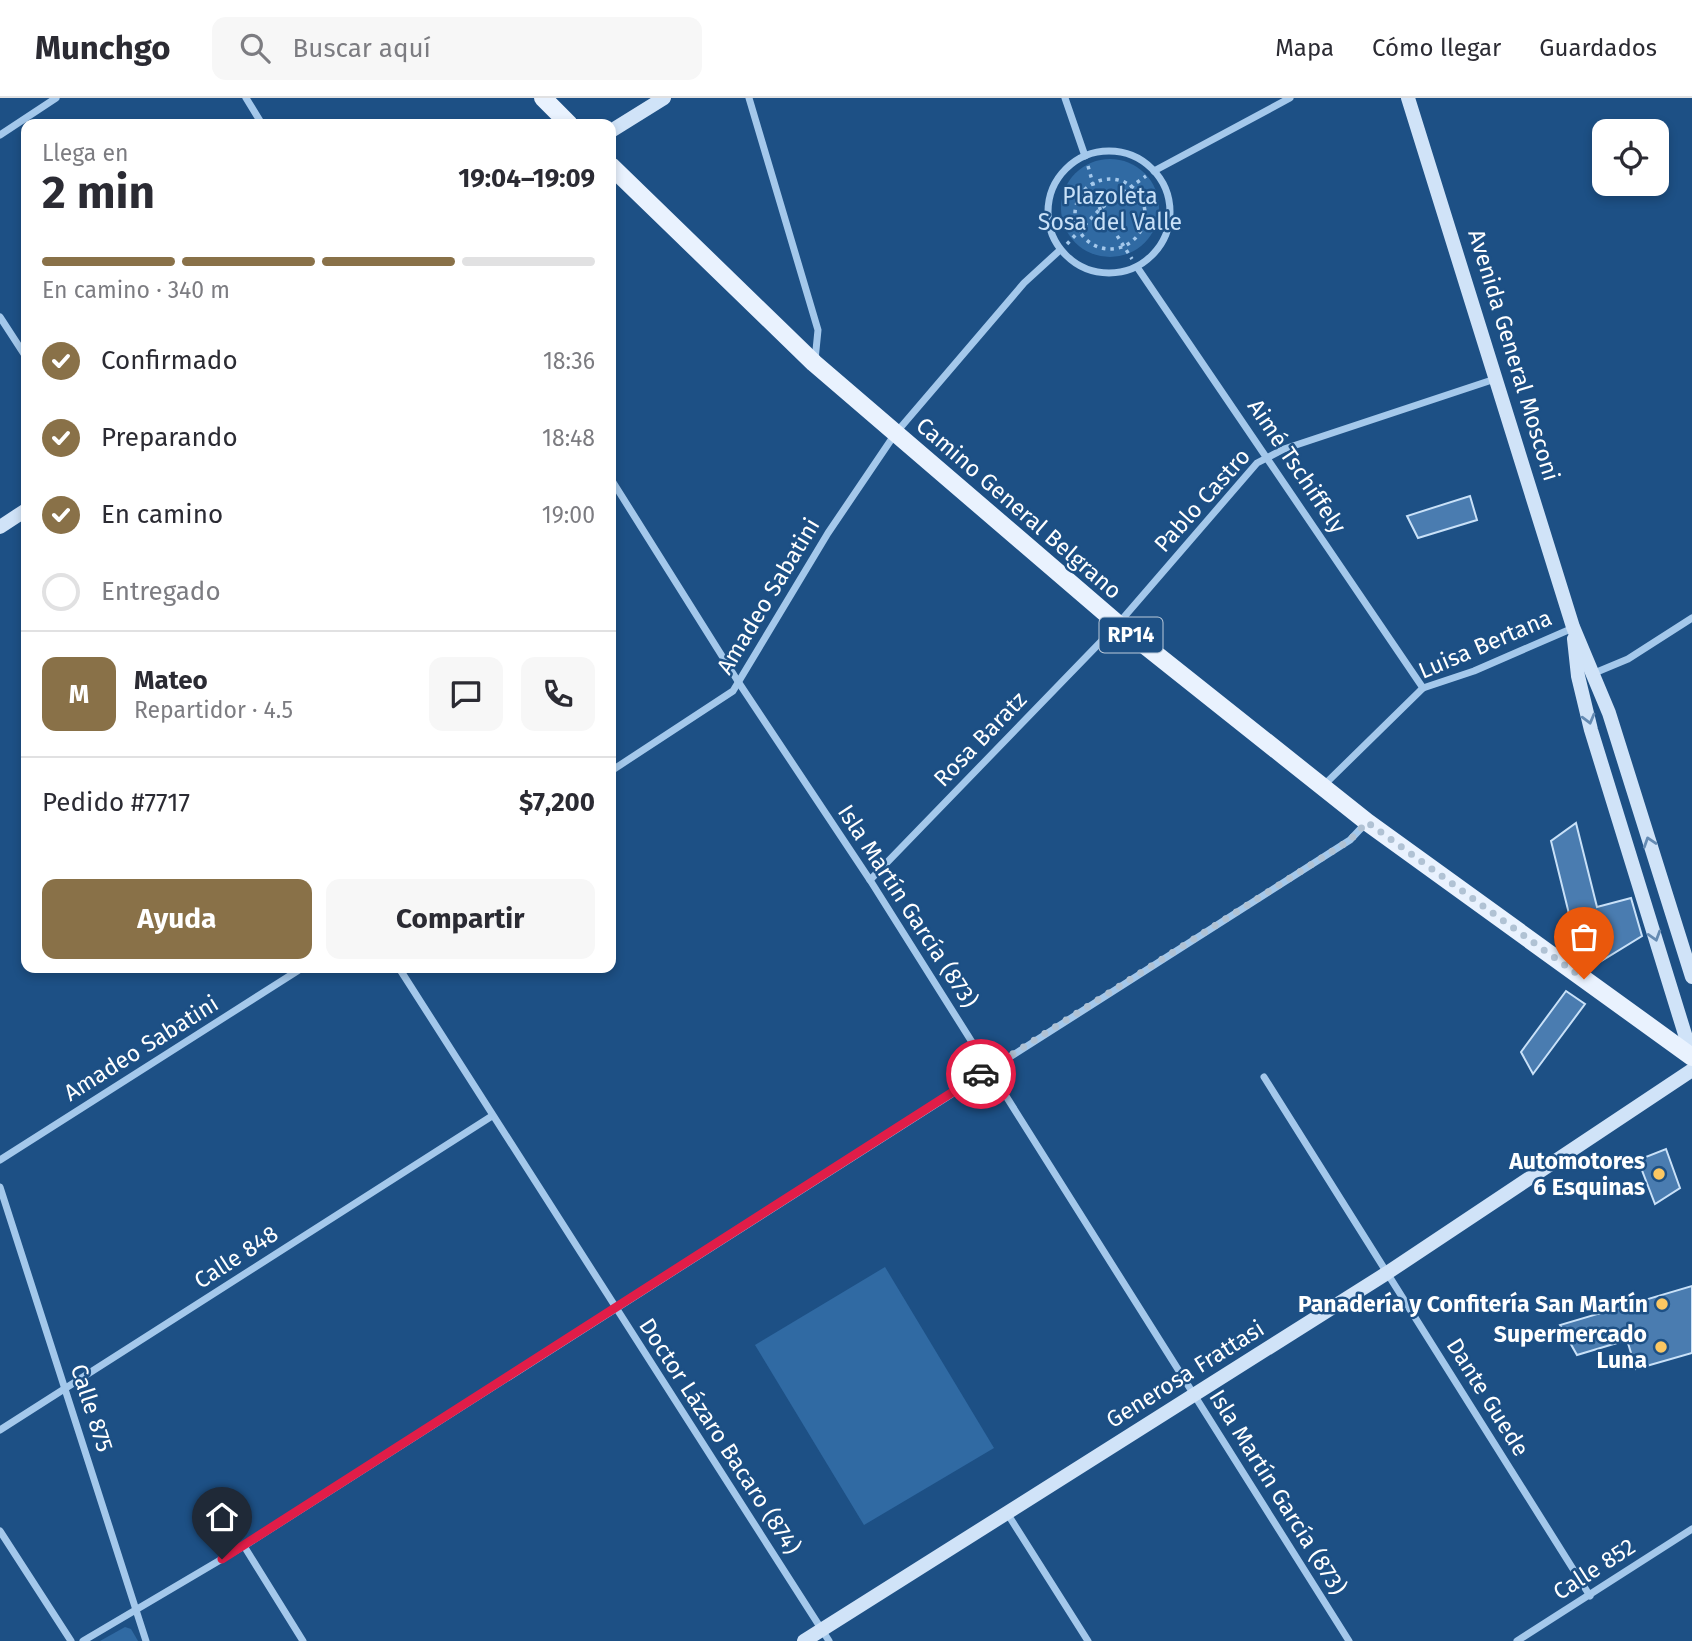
<!DOCTYPE html>
<html lang="es">
<head>
<meta charset="utf-8">
<style>
  body { margin:0; font-family:"Fira Sans",sans-serif; background:#f7f7f7; color:#2b2b33; height:100vh; display:flex; flex-direction:column; font-size:26px; white-space:nowrap }
  * { box-sizing:border-box; margin:0 }
  p { font-size:23px; color:#7c7c81 }
  .icon { flex:none; width:38px; height:38px; fill:none; stroke:currentColor; stroke-width:2; stroke-linecap:round; stroke-linejoin:round }
  .map { position:relative; flex:1; overflow:hidden }
  .panel { position:absolute; left:21px; top:21px; width:595px; height:854px; display:flex; flex-direction:column; background:#fff; border-radius:14px; box-shadow:0 4px 10px #0003 }
  .panel>* { flex:none }
  .buttons { position:absolute; left:1592px; top:21px; display:grid; gap:14px }
  .buttons a { display:grid; place-items:center; width:77px; height:77px; border-radius:14px; background:#fff; box-shadow:0 4px 10px #0003; font-size:35px }
  .pin { position:absolute; display:grid; place-items:center; width:60px; height:60px; color:#fff; margin:-72px -30px; border-radius:50% 50% 50% 0; rotate:-45deg; box-shadow:0 0 7px #0007 }
  .pin .icon { rotate:45deg }
  .courier { position:absolute; display:grid; place-items:center; width:70px; height:70px; margin:-35px; border:5px solid #e11d48; border-radius:50%; background:#fff; color:#222; box-shadow:0 2px 9px #0007 }
  .summary em { font-style:normal; font-weight:700 }
  .summary div { display:flex; flex-direction:column-reverse }
  .summary { display:flex; align-items:center; justify-content:space-between; height:119px; padding:0 21px }
  h1 { font-size:46px; font-weight:700; line-height:52px }
  .bar { display:grid; grid-template-columns:repeat(4,1fr); gap:10px 7px; align-content:center; height:84px; padding:0 21px }
  .bar i { height:9px; border-radius:5px; background:#e1e1e2 }
  .bar .selected { background:#897148 }
  .bar p { grid-column:span 4 }
  .line { display:flex; align-items:center; gap:18px; padding:0 21px; border-top:2px solid #e1e1e2 }
  .line div { flex:1 }
  .round { display:grid; place-items:center; flex:none; width:74px; height:74px; border-radius:14px; background:#f7f7f7 }
  ol { padding:0 21px; list-style:none }
  li { display:flex; align-items:center; gap:21px; height:77px }
  li p { margin-inline-start:auto }
  li .icon { padding:7px; border-radius:50%; background:#897148; color:#fff; stroke-width:4 }
  li:last-child { color:#7c7c81 }
  li i { width:38px; height:38px; border:4px solid #e1e1e2; border-radius:50% }
  .action { display:flex; gap:14px; margin-top:auto; padding:14px 21px }
  .action a { flex:1; height:80px; border-radius:14px; background:#897148; color:#fff; font-size:28px; font-weight:700; line-height:80px; text-align:center }
  .action a+a { background:#f7f7f7; color:#2b2b33 }
  header { display:flex; align-items:center; gap:42px; box-sizing:border-box; height:98px; padding:0 35px; background:#fff; border-bottom:2px solid #e1e1e2 }
  header strong { font-size:33px }
  nav { display:flex; gap:38px; margin-inline-start:auto; font-size:24px }
  .search { width:490px; height:63px; background:#f7f7f7; display:flex; align-items:center; gap:18px; box-sizing:border-box; padding:0 24px; border-radius:14px; color:#7c7c81; font-size:26px }
  .map>svg:first-child { display:block }
</style>
</head>
<body>
<header>
<strong>Munchgo</strong>
<div class="search"><svg class="icon" aria-label="search" viewBox="0 0 24 24"><circle cx="10" cy="10" r="6"/><path d="M15 15l6 6"/></svg>Buscar aquí</div>
<nav><a>Mapa</a><a>Cómo llegar</a><a>Guardados</a></nav>
</header>
<div class="map">
<svg width="1692" height="1543" viewBox="0 0 1692 1543">
  <rect width="100%" height="100%" fill="#1d5085"/>
  <!-- green -->
  <g fill="#306aa3">
    <circle cx="1110" cy="110" r="49"/>
    <path d="M885,1169L994,1350L864,1427L755,1247Z"/>
    <path d="M125,1529L131,1531L138,1543H100Z"/>
  </g>
  <!-- building -->
  <g fill="#4a7cb0" stroke="#c9e1f8" stroke-width="2">
    <path d="M1470,398L1477,422L1418,440L1407,418Z"/>
    <path d="M1576,725L1597,809L1631,800L1642,838L1598,865L1564,839L1572,828L1551,743Z"/>
    <path d="M1566,893L1585,906L1533,976L1521,954Z"/>
    <path d="M1666,1051L1680,1090L1655,1106L1638,1062Z"/>
    <path d="M1692,1188V1255L1636,1271L1627,1242L1577,1257L1560,1227Z"/>
  </g>
  <g fill="none" stroke-linecap="round" stroke-linejoin="round">
    <!-- path -->
    <g stroke="#a4c8eb" stroke-width="3.5" stroke-dasharray="3.5 5" stroke-linecap="butt">
      <path d="M1088,68L1100,111L1132,161"/>
      <circle cx="1110" cy="116" r="35"/>
      <path d="M1067,146L1100,111L1146,78"/>
    </g>
    <!-- street -->
    <g stroke="#a4c8eb" stroke-width="7">
      <path d="M246,0L262,26"/>
      <path d="M749,0L818,232L815,262"/>
      <path d="M1065,0L1085,58"/>
      <path d="M0,37L56,0"/>
      <circle cx="1109" cy="114" r="61"/>
      <path d="M1154,73L1290,0"/>
      <path d="M1137,169L1423,590"/>
      <path d="M0,219L26,259"/>
      <path d="M611,381L739,585L870,782L1349,1543"/>
      <path d="M1592,576L1628,561L1692,520"/>
      <path d="M611,673L733,593L828,435L895,336L1024,185L1060,152"/>
      <path d="M1323,688L1423,590L1474,573L1573,530"/>
      <path d="M870,782L1118,526L1257,365L1284,351L1495,281"/>
      <path d="M399,870L829,1543"/>
      <path d="M1264,979L1590,1498"/>
      <path d="M0,1062L302,870"/>
      <path d="M0,1089L146,1543"/>
      <path d="M0,1332L492,1018"/>
      <path d="M1007,1415L1088,1543"/>
      <path d="M0,1433L71,1543"/>
      <path d="M244,1448L303,1543"/>
      <path d="M83,1543L244,1448L1350,742L1366,725"/>
      <path d="M1517,1543L1692,1431"/>
    </g>
    <!-- secondary -->
    <g stroke="#d0e3f8" stroke-width="14">
      <path d="M1408,0L1573,529L1609,615L1692,879"/>
      <path d="M611,33L664,0"/>
      <path d="M0,429L26,412"/>
      <path d="M1574,541L1578,578L1591,632L1692,959"/>
      <path d="M804,1543L1387,1175L1692,972"/>
    </g>
    <!-- primary -->
    <g stroke="#e9f2fe" stroke-width="18">
      <path d="M543,0L569,26"/>
      <path d="M611,68L814,265L1118,526L1367,724L1692,959"/>
    </g>
  </g>
  <!-- one-way arrows -->
  <defs><path id="oneway-chevron" d="M-2-3.5L2.5 0L-2 3.5" fill="none" stroke-width="1.6" stroke-linecap="round" stroke-linejoin="round" transform="scale(1.75)"/></defs>
  <g stroke="#658bb3">
    <use href="#oneway-chevron" transform="translate(1589 621) rotate(75)"/>
    <use href="#oneway-chevron" transform="translate(1649 744) rotate(-108)"/>
    <use href="#oneway-chevron" transform="translate(1655 838) rotate(73)"/>
  </g>
  <g fill="none" stroke-linecap="round" stroke-linejoin="round">
    <!-- done -->
    <path stroke="#b0c2d4" stroke-width="7" stroke-dasharray="0 12.6" d="M981,976L1350,742L1367,724L1584,881"/>
    <!-- route -->
    <path stroke="#e11d48" stroke-width="9" d="M222,1461L981,976"/>
  </g>
  <!-- markers -->
  <g fill="#fbc762" stroke="#1d5085" stroke-width="2.5">
    <circle cx="1659" cy="1076" r="7"/>
    <circle cx="1662" cy="1206" r="7"/>
    <circle cx="1661" cy="1249" r="7"/>
  </g>
  <g text-anchor="middle" dominant-baseline="central" stroke-width="5" stroke-linejoin="round" paint-order="stroke">
    <!-- shield labels -->
    <rect fill="#1d5085" stroke="#bbcada" stroke-width="2" x="1099.5" y="519.5" width="63" height="35" rx="5"/>
    <g font-size="21" font-weight="bold" fill="#fff">
      <text x="1131" y="537">RP14</text>
    </g>
    <!-- park labels -->
    <g font-size="23" fill="#c9e1f8" stroke="#1d5085">
      <text x="1110" y="98">Plazoleta<tspan x="1110" dy="26">Sosa del Valle</tspan></text>
    </g>
    <!-- street labels -->
    <g font-size="23" fill="#fff" stroke="#1d5085">
      <text transform="translate(1514 257) rotate(73)">Avenida General Mosconi</text>
      <text transform="translate(1297 368) rotate(56)">Aimé Tschiffely</text>
      <text transform="translate(1202 402) rotate(-48)">Pablo Castro</text>
      <text transform="translate(1019 410) rotate(41)">Camino General Belgrano</text>
      <text transform="translate(768 498) rotate(-59)">Amadeo Sabatini</text>
      <text transform="translate(1485 546) rotate(-23)">Luisa Bertana</text>
      <text transform="translate(980 641) rotate(-46)">Rosa Baratz</text>
      <text transform="translate(908 808) rotate(57)">Isla Martín García (873)</text>
      <text transform="translate(141 950) rotate(-32)">Amadeo Sabatini</text>
      <text transform="translate(236 1159) rotate(-33)">Calle 848</text>
      <text transform="translate(1185 1276) rotate(-32)">Generosa Frattasi</text>
      <text transform="translate(1488 1299) rotate(58)">Dante Guede</text>
      <text transform="translate(92 1310) rotate(72)">Calle 875</text>
      <text transform="translate(720 1338) rotate(57)">Doctor Lázaro Bacaro (874)</text>
      <text transform="translate(1278 1394) rotate(58)">Isla Martín García (873)</text>
      <text transform="translate(1594 1471) rotate(-33)">Calle 852</text>
    </g>
    <!-- poi labels -->
    <g font-size="23" font-weight="bold" fill="#fff" stroke="#1d5085" text-anchor="end">
      <text x="1645" y="1063">Automotores<tspan x="1645" dy="26">6 Esquinas</tspan></text>
      <text x="1648" y="1206">Panadería y Confitería San Martín</text>
      <text x="1647" y="1236">Supermercado<tspan x="1647" dy="26">Luna</tspan></text>
    </g>
  </g>
</svg>
<div class="buttons">
<a><svg class="icon" aria-label="locate" viewBox="0 0 24 24"><circle cx="12" cy="12" r="6"/><path d="M12 2v4M12 18v4M2 12h4M18 12h4"/></svg></a>
</div>
<div class="pin" style="left:1584px;top:881px;background:#ea580c"><svg class="icon" aria-label="bag" viewBox="0 0 24 24"><path d="M5 8h14l-1 12H6zM9 8a3 3 0 0 1 6 0"/></svg></div>
<div class="pin" style="left:222px;top:1461px;background:#1f2937"><svg class="icon" aria-label="home" viewBox="0 0 24 24"><path d="M3 11l9-7 9 7M6 9v11h12V9"/></svg></div>
<div class="courier" style="left:981px;top:976px"><svg class="icon" aria-label="car" viewBox="0 0 24 24"><path d="M5 17H2v-5l4-1 3-4h7l3 4 3 1v5h-3M9 17h6M6 11h13"/><circle cx="7" cy="17" r="2"/><circle cx="17" cy="17" r="2"/></svg></div>
<section class="panel">
<div class="summary"><div><h1>2 min</h1><p>Llega en</p></div><em>19:04–19:09</em></div>
<div class="bar"><i class="selected"></i><i class="selected"></i><i class="selected"></i><i></i><p>En camino · 340 m</p></div>
<ol>
<li><svg class="icon" aria-label="check" viewBox="0 0 24 24"><path d="M5 12l5 5 9-10"/></svg>Confirmado<p>18:36</p></li>
<li><svg class="icon" aria-label="check" viewBox="0 0 24 24"><path d="M5 12l5 5 9-10"/></svg>Preparando<p>18:48</p></li>
<li><svg class="icon" aria-label="check" viewBox="0 0 24 24"><path d="M5 12l5 5 9-10"/></svg>En camino<p>19:00</p></li>
<li><i></i>Entregado</li>
</ol>
<div class="line" style="height:126px"><b class="round" style="background:#897148;color:#fff">M</b><div><b>Mateo</b><p>Repartidor · 4.5</p></div><a class="round"><svg class="icon" aria-label="chat" viewBox="0 0 24 24"><path d="M4 5h16v11H9l-5 4z"/></svg></a><a class="round"><svg class="icon" aria-label="phone" viewBox="0 0 24 24"><path d="M5 4h4l2 5-3 2q2 4 5 5l2-3 5 2v4C11 20 4 13 5 4z"/></svg></a></div>
<div class="line" style="height:91px"><div>Pedido #7717</div><b>$7,200</b></div>
<div class="action"><a>Ayuda</a><a>Compartir</a></div>
</section>
</div>
</body>
</html>
